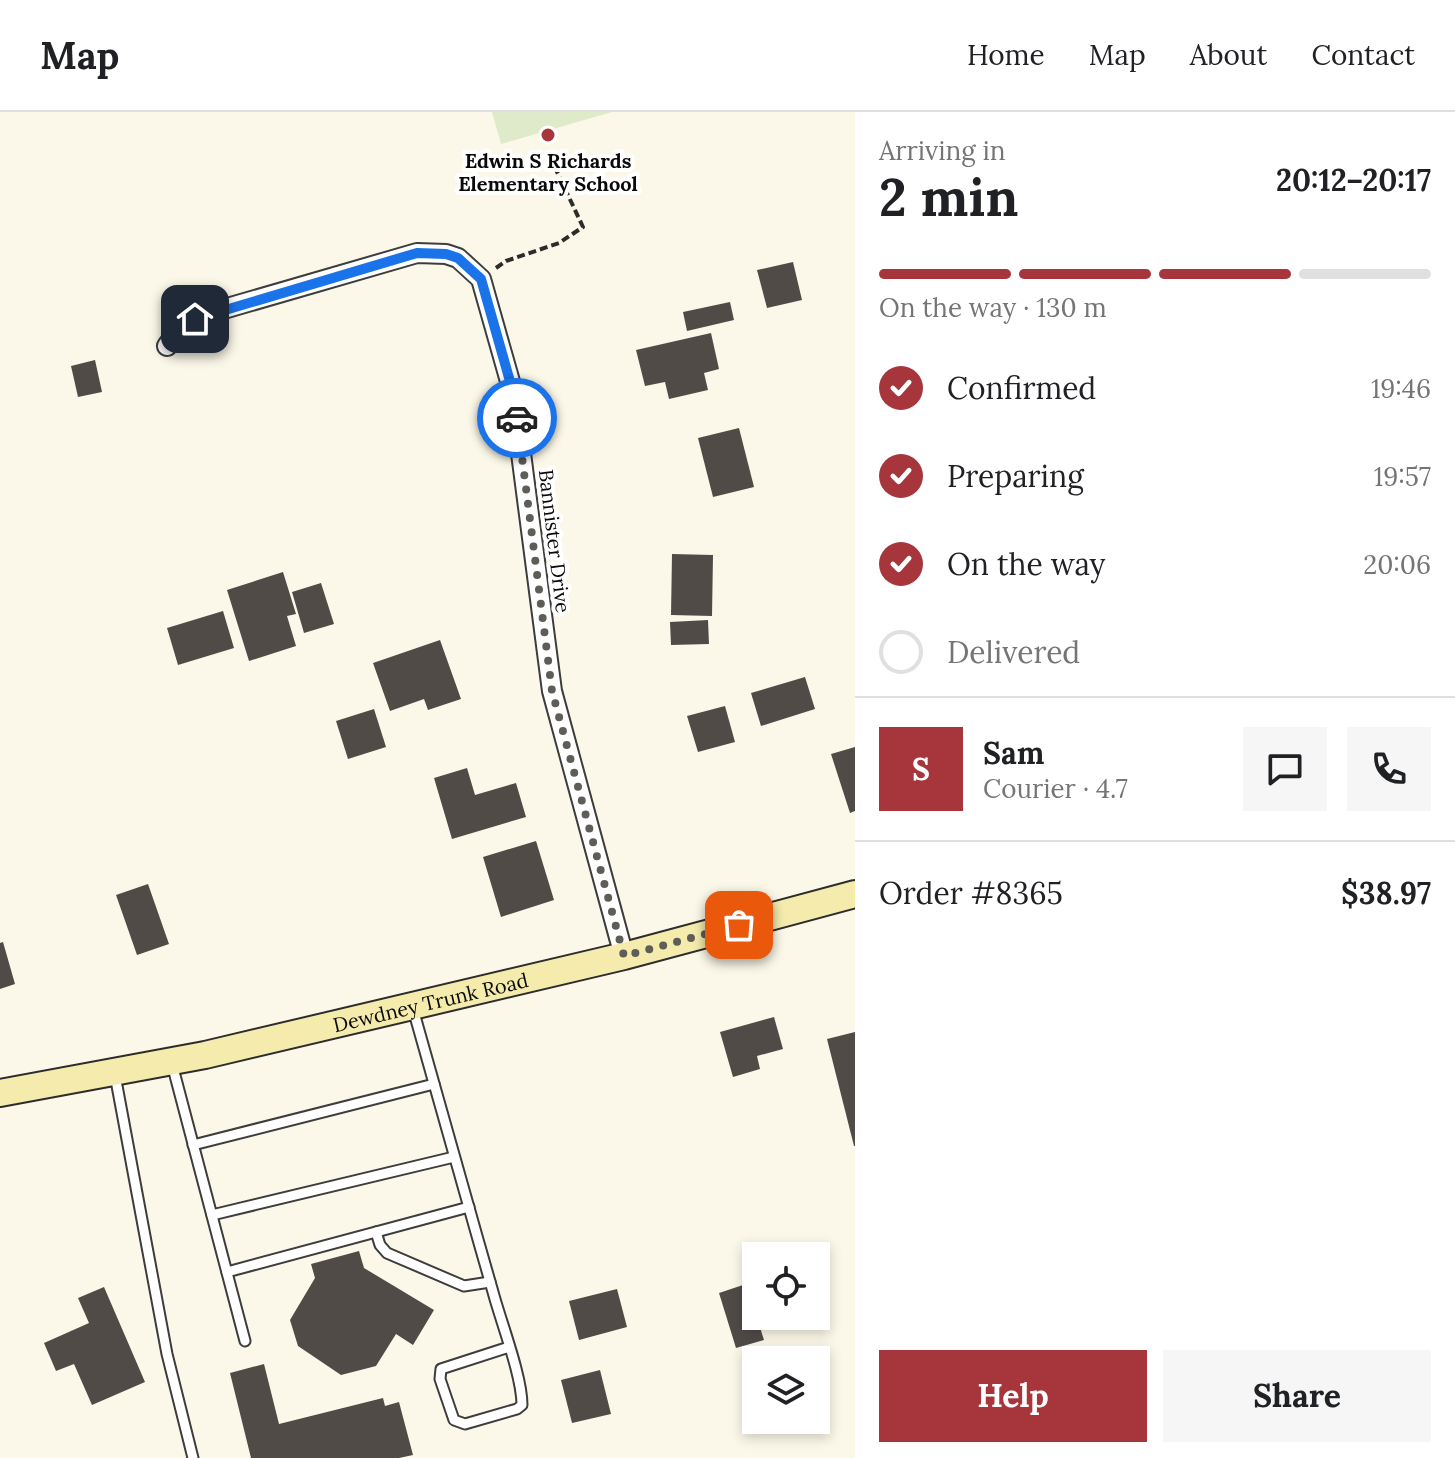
<!DOCTYPE html>
<html lang="en">
<head>
<meta charset="utf-8">
<style>
  body { margin:0; font-family:Lora,serif; background:#f6f6f6; color:#202124; height:100vh; display:flex; flex-direction:column; font-size:30px; white-space:nowrap }
  * { box-sizing:border-box; margin:0 }
  p { font-size:26px; color:#757577 }
  .icon { flex:none; width:44px; height:44px; fill:none; stroke:currentColor; stroke-width:2; stroke-linecap:round; stroke-linejoin:round }
  .map { position:relative; flex:1; overflow:hidden }
  .drawer { display:flex; flex-direction:column; background:#fff; width:600px }
  .drawer>* { flex:none }
  .buttons { position:absolute; left:742px; top:1130px; display:grid; gap:16px }
  .buttons a { display:grid; place-items:center; width:88px; height:88px; border-radius:0px; background:#fff; box-shadow:0 4px 12px #0003; font-size:40px }
  .pin { position:absolute; display:grid; place-items:center; width:68px; height:68px; color:#fff; margin:-34px; border-radius:16px; box-shadow:0 4px 12px #0006 }
  .courier { position:absolute; display:grid; place-items:center; width:80px; height:80px; margin:-40px; border:6px solid #1a73e8; border-radius:50%; background:#fff; color:#222; box-shadow:0 2px 10px #0007 }
  .summary em { font-style:normal; font-weight:700 }
  .summary div { display:flex; flex-direction:column-reverse }
  .summary { display:flex; align-items:center; justify-content:space-between; height:136px; padding:0 24px }
  h1 { font-size:52px; font-weight:700; line-height:60px }
  .bar { display:grid; grid-template-columns:repeat(4,1fr); gap:12px 8px; align-content:center; height:96px; padding:0 24px }
  .bar i { height:10px; border-radius:6px; background:#e0e0e0 }
  .bar .selected { background:#a6363c }
  .bar p { grid-column:span 4 }
  .line { display:flex; align-items:center; gap:20px; padding:0 24px; border-top:2px solid #e0e0e0 }
  .line div { flex:1 }
  .round { display:grid; place-items:center; flex:none; width:84px; height:84px; border-radius:0px; background:#f6f6f6 }
  ol { padding:0 24px; list-style:none }
  li { display:flex; align-items:center; gap:24px; height:88px }
  li p { margin-inline-start:auto }
  li .icon { padding:8px; border-radius:50%; background:#a6363c; color:#fff; stroke-width:4 }
  li:last-child { color:#757577 }
  li i { width:44px; height:44px; border:4px solid #e0e0e0; border-radius:50% }
  .action { display:flex; gap:16px; margin-top:auto; padding:16px 24px }
  .action a { flex:1; height:92px; border-radius:0px; background:#a6363c; color:#fff; font-size:32px; font-weight:700; line-height:92px; text-align:center }
  .action a+a { background:#f6f6f6; color:#202124 }
  header { display:flex; align-items:center; gap:48px; box-sizing:border-box; height:112px; padding:0 40px; background:#fff; border-bottom:2px solid #e0e0e0 }
  header strong { font-size:38px }
  nav { display:flex; gap:44px; margin-inline-start:auto; font-size:28px }
  main { display:flex; flex:1; min-height:0 }
  .map>svg:first-child { display:block }
</style>
</head>
<body>
<header>
<strong>Map</strong>
<nav><a>Home</a><a>Map</a><a>About</a><a>Contact</a></nav>
</header>
<main>
<div class="map">
<svg width="855" height="1346" viewBox="0 0 855 1346">
  <rect width="100%" height="100%" fill="#fcf8e9"/>
  <!-- pitch -->
  <path fill="#deeac9" d="M492,0H612L501,32Z"/>
  <!-- building -->
  <g fill="#514b48">
    <path d="M793,150L802,188L767,196L757,158Z"/>
    <path d="M730,190L734,208L687,219L683,200Z"/>
    <path d="M711,221L719,257L704,261L708,278L669,287L665,270L645,274L636,238Z"/>
    <path d="M95,248L102,280L78,285L71,254Z"/>
    <path d="M739,316L754,375L713,385L698,326Z"/>
    <path d="M672,442L713,443L712,504L671,503Z"/>
    <path d="M283,460L296,502L287,504L296,534L249,549L227,478Z"/>
    <path d="M321,471L334,512L304,521L292,480Z"/>
    <path d="M223,499L234,536L178,553L167,516Z"/>
    <path d="M708,508L709,532L671,533L670,510Z"/>
    <path d="M440,528L461,587L428,598L424,587L390,599L373,551Z"/>
    <path d="M805,565L815,597L761,614L751,581Z"/>
    <path d="M725,594L735,630L698,640L687,604Z"/>
    <path d="M374,597L386,635L348,647L336,609Z"/>
    <path d="M855,635V699L850,701L831,642Z"/>
    <path d="M467,656L475,683L516,671L526,705L452,727L434,666Z"/>
    <path d="M536,729L554,788L501,805L483,745Z"/>
    <path d="M148,772L169,832L137,843L116,783Z"/>
    <path d="M3,830L15,872L0,877V831Z"/>
    <path d="M774,905L783,937L757,944L760,957L733,965L720,920Z"/>
    <path d="M855,920V1034H854L827,927Z"/>
    <path d="M359,1139L364,1156L434,1198L413,1233L396,1222L376,1254L341,1263L298,1234L290,1208L315,1166L311,1152Z"/>
    <path d="M746,1172L764,1228L736,1236L719,1181Z"/>
    <path d="M104,1175L145,1270L92,1293L74,1252L56,1259L44,1231L89,1211L78,1186Z"/>
    <path d="M617,1177L627,1215L579,1228L569,1189Z"/>
    <path d="M264,1252L279,1312L383,1286L385,1294L399,1290L413,1343L399,1346H251L230,1261Z"/>
    <path d="M600,1258L611,1302L572,1311L561,1268Z"/>
  </g>
  <g fill="none" stroke-linecap="round" stroke-linejoin="round">
    <defs>
      <g id="service">
        <path d="M413,897C440,992 466,1086 493,1180C501,1210 522,1264 522,1293L517,1297L465,1312L454,1308L440,1267L441,1257L509,1235"/>
        <path d="M172,952L245,1229"/>
        <path d="M115,963L167,1242L193,1346"/>
        <path d="M193,1033L434,972"/>
        <path d="M212,1103L454,1045"/>
        <path d="M376,1120L380,1133L387,1141L464,1174L490,1170"/>
        <path d="M227,1160L469,1095"/>
      </g>
      <path id="minor" d="M167,234L180,216L210,201L417,141L446,142L458,146L481,167L513,280L552,579L624,844"/>
      <g id="secondary">
        <path id="s1" d="M0,981L205,943L624,844L855,782"/>
      </g>
    </defs>
    <!-- service casing -->
    <use href="#service" stroke="#3d3d3d" stroke-width="13"/>
    <!-- minor casing -->
    <use href="#minor" stroke="#3d3d3d" stroke-width="22"/>
    <!-- secondary casing -->
    <use href="#secondary" stroke="#2c2c2c" stroke-width="30"/>
    <!-- path -->
    <path stroke="#2c2c2c" stroke-width="4" stroke-dasharray="8 4" stroke-linecap="butt" d="M496,156L506,149L559,131L583,115L550,45"/>
    <!-- service -->
    <use href="#service" stroke="#fff" stroke-width="9"/>
    <!-- minor -->
    <use href="#minor" stroke="#fff" stroke-width="18"/>
    <!-- secondary -->
    <use href="#secondary" stroke="#f4ebad" stroke-width="26"/>
  </g>
  <g fill="none" stroke-linecap="round" stroke-linejoin="round">
    <!-- done -->
    <path stroke="#5f5d58" stroke-width="8" stroke-dasharray="0 14.4" d="M517,306L552,579L624,844L739,813"/>
    <!-- route -->
    <path stroke="#1a73e8" stroke-width="10" d="M195,207L417,141L446,142L458,146L481,167L513,280L517,306"/>
  </g>
  <!-- markers -->
  <circle fill="#a6363c" stroke="#fff" stroke-width="3" cx="548" cy="23" r="8"/>
  <g text-anchor="middle" dominant-baseline="central" stroke-width="8" stroke-linejoin="round" paint-order="stroke">
    <!-- poi labels -->
    <g font-size="20" font-weight="bold" fill="#0a0a0a" stroke="#fff">
      <text x="548" y="48">Edwin S Richards<tspan x="548" dy="23">Elementary School</tspan></text>
    </g>
    <!-- street labels -->
    <g font-size="20" fill="#0a0a0a" stroke="#fff">
      <text transform="translate(555 429) rotate(83)">Bannister Drive</text>
      <text stroke="none"><textPath href="#s1" startOffset="440">Dewdney Trunk Road</textPath></text>
    </g>
  </g>
</svg>
<div class="buttons">
<a><svg class="icon" aria-label="locate" viewBox="0 0 24 24"><circle cx="12" cy="12" r="6"/><path d="M12 2v4M12 18v4M2 12h4M18 12h4"/></svg></a>
<a><svg class="icon" aria-label="layers" viewBox="0 0 24 24"><path d="M12 4l9 5-9 5-9-5zM3 14l9 5 9-5"/></svg></a>
</div>
<div class="pin" style="left:739px;top:813px;background:#ea580c"><svg class="icon" aria-label="bag" viewBox="0 0 24 24"><path d="M5 8h14l-1 12H6zM9 8a3 3 0 0 1 6 0"/></svg></div>
<div class="pin" style="left:195px;top:207px;background:#1f2937"><svg class="icon" aria-label="home" viewBox="0 0 24 24"><path d="M3 11l9-7 9 7M6 9v11h12V9"/></svg></div>
<div class="courier" style="left:517px;top:306px"><svg class="icon" aria-label="car" viewBox="0 0 24 24"><path d="M5 17H2v-5l4-1 3-4h7l3 4 3 1v5h-3M9 17h6M6 11h13"/><circle cx="7" cy="17" r="2"/><circle cx="17" cy="17" r="2"/></svg></div>
</div>
<section class="drawer">
<div class="summary"><div><h1>2 min</h1><p>Arriving in</p></div><em>20:12–20:17</em></div>
<div class="bar"><i class="selected"></i><i class="selected"></i><i class="selected"></i><i></i><p>On the way · 130 m</p></div>
<ol>
<li><svg class="icon" aria-label="check" viewBox="0 0 24 24"><path d="M5 12l5 5 9-10"/></svg>Confirmed<p>19:46</p></li>
<li><svg class="icon" aria-label="check" viewBox="0 0 24 24"><path d="M5 12l5 5 9-10"/></svg>Preparing<p>19:57</p></li>
<li><svg class="icon" aria-label="check" viewBox="0 0 24 24"><path d="M5 12l5 5 9-10"/></svg>On the way<p>20:06</p></li>
<li><i></i>Delivered</li>
</ol>
<div class="line" style="height:144px"><b class="round" style="background:#a6363c;color:#fff">S</b><div><b>Sam</b><p>Courier · 4.7</p></div><a class="round"><svg class="icon" aria-label="chat" viewBox="0 0 24 24"><path d="M4 5h16v11H9l-5 4z"/></svg></a><a class="round"><svg class="icon" aria-label="phone" viewBox="0 0 24 24"><path d="M5 4h4l2 5-3 2q2 4 5 5l2-3 5 2v4C11 20 4 13 5 4z"/></svg></a></div>
<div class="line" style="height:104px"><div>Order #8365</div><b>$38.97</b></div>
<div class="action"><a>Help</a><a>Share</a></div>
</section>
</main>
</body>
</html>
